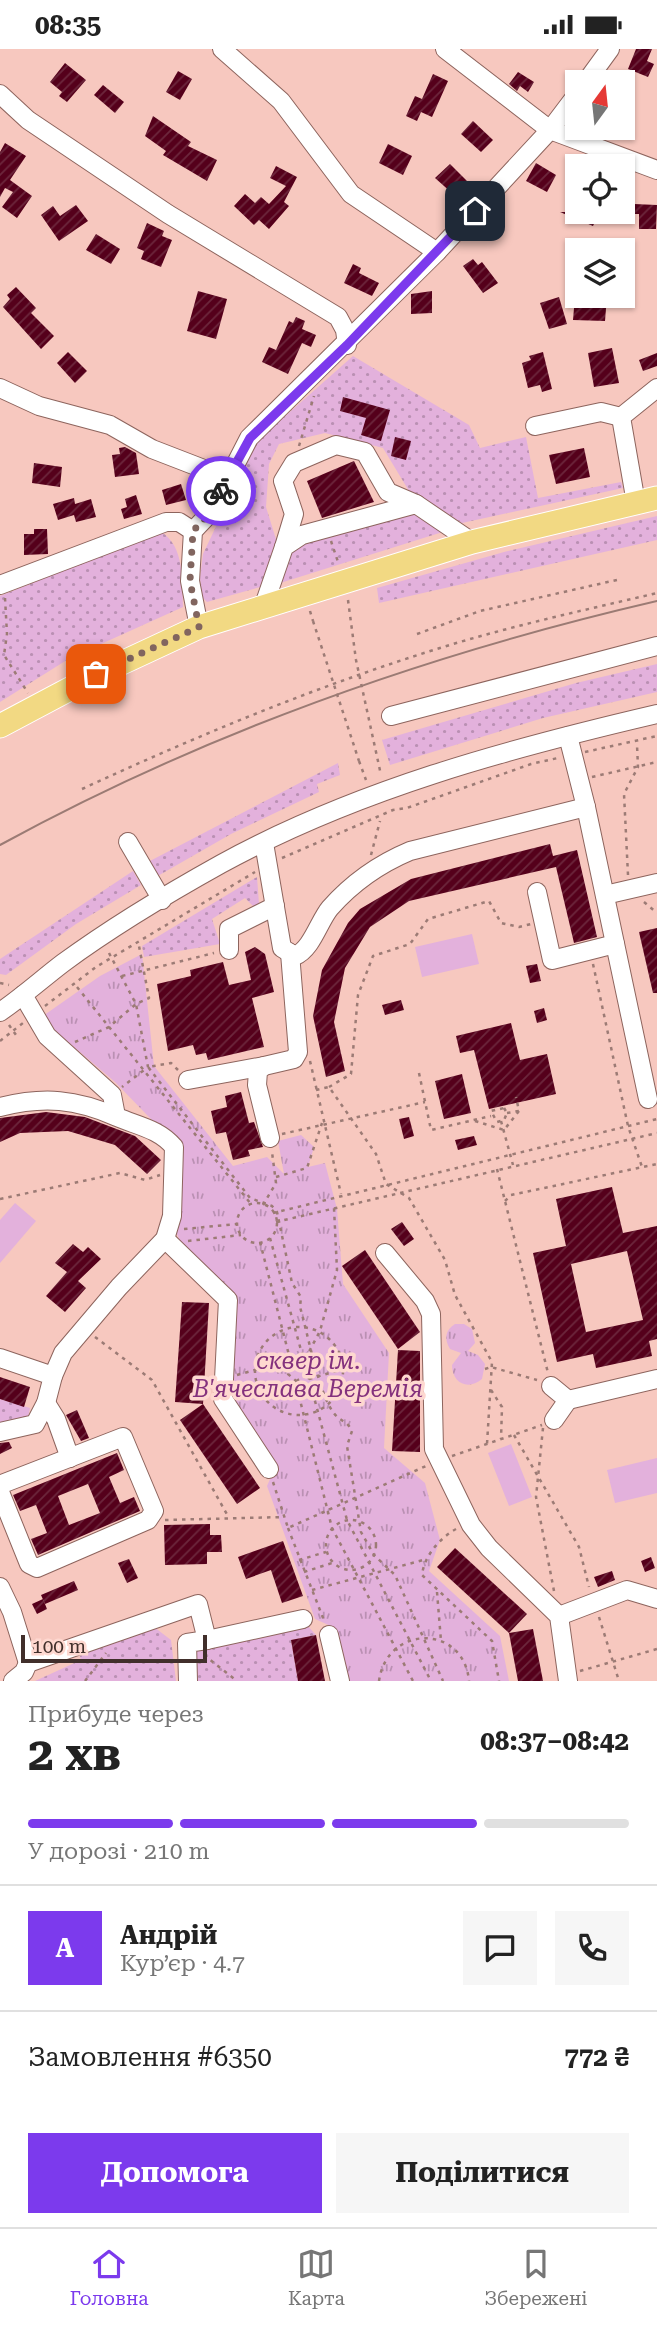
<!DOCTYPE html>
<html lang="uk">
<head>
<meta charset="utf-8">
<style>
  body { margin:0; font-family:"Roboto Serif",serif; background:#f6f6f6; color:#222; height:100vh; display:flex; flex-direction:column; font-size:26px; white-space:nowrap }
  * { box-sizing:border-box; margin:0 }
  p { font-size:23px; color:#767676 }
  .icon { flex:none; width:38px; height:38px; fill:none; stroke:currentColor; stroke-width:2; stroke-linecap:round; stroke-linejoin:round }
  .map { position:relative; height:1632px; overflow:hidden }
  .side { display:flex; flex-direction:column; background:#fff; flex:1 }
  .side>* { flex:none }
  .needle { width:46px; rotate:15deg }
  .controls { position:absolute; left:565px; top:21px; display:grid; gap:14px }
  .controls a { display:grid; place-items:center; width:70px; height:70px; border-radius:0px; background:#fff; box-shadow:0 2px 5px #0004; font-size:35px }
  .scale { position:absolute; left:21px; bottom:18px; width:186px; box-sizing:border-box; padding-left:7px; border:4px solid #412f2b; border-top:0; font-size:19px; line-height:24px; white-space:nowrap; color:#412f2b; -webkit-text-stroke:5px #fed8d0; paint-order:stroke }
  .pin { position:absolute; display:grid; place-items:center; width:60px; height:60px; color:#fff; margin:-30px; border-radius:14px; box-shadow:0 4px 10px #0006 }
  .courier { position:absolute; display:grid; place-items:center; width:70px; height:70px; margin:-35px; border:5px solid #7c3aed; border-radius:50%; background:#fff; color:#222; box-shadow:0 2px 9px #0007 }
  .overview em { font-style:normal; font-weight:700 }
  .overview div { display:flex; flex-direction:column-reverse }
  .overview { display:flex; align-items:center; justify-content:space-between; height:119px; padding:0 28px }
  h1 { font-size:46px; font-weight:700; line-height:52px }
  .bar { display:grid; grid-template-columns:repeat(4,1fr); gap:10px 7px; align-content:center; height:84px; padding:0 28px }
  .bar i { height:9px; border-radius:5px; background:#e0e0e0 }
  .bar .current { background:#7c3aed }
  .bar p { grid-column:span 4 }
  .line { display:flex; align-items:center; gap:18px; padding:0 28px; border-top:2px solid #e0e0e0 }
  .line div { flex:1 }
  .round { display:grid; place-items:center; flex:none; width:74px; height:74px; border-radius:0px; background:#f6f6f6 }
  .cta { display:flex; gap:14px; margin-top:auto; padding:14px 28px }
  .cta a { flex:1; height:80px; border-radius:0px; background:#7c3aed; color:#fff; font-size:28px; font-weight:700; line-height:80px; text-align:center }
  .cta a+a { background:#f6f6f6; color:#222 }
  .status { display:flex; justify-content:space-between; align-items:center; height:49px; padding:0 35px; background:#fff; direction:ltr }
  .status svg { height:19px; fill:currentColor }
  .tabs { display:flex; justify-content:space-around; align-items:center; height:98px; border-top:2px solid #e0e0e0; background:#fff; font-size:19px; color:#767676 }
  .tabs a { display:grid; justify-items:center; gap:4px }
  .tabs .current { color:#7c3aed }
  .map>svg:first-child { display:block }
</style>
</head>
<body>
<div class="status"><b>08:35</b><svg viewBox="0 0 49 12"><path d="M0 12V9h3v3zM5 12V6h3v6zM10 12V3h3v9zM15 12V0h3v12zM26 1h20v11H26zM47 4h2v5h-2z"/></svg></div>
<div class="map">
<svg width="657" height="1632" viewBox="0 0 657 1632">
  <defs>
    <pattern id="grass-dots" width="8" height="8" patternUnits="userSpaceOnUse" patternTransform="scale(1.75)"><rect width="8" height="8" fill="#e3b1dc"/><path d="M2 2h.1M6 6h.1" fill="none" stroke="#ba90b3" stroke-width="1.8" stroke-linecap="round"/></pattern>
    <pattern id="park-tufts" width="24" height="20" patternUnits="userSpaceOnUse" patternTransform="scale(1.75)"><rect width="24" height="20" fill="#e3b1dc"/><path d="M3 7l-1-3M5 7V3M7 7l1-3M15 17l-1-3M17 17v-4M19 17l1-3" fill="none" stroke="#ba90b3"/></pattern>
    <pattern id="building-hatch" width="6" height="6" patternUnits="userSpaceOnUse" patternTransform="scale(1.75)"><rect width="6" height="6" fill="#55001b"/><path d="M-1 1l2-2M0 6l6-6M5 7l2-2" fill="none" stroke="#6c273c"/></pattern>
  </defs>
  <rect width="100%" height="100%" fill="#f7c8bf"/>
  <!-- grass -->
  <g fill="url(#grass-dots)">
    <path d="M353,307L469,376L480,399L526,388L538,449L621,433L623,439L462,474L409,442L383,399L325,384L279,395L269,415L266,458L279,500L260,538L207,553L202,548L200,529L203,505L256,393Z"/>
    <path d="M415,460L449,481L277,535L285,504L305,490Z"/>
    <path d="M657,467V491L379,554L377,539L504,503Z"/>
    <path d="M161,483C185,497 182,533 183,558L70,609L0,653V547Z"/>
    <path d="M657,615V643L543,669L390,716L382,691L576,634Z"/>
    <path d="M338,714L340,726L317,735L319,743L231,785L156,828L148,813Z"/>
    <path d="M133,822L141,836L76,875L6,926L0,925V910Z"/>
    <path d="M257,828L259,855L253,857L245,849L212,870L220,895L144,908L142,897Z"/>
    <path d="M0,1350L30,1359L27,1373L0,1377Z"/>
    <path d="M307,1576L316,1586L291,1591L298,1632H196L192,1602Z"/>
    <path d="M154,1578L171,1591L176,1632H35L81,1611L78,1601Z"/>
  </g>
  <!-- park -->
  <g fill="url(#park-tufts)">
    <path d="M142,905L154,1017L233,1117L267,1108L284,1125L278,1092L301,1086L314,1098L308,1118L325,1114L337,1160L343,1235L389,1304L384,1399L425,1434L440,1491L429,1522L500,1587L509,1632H348L333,1578L315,1570L267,1437L274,1421L229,1350L232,1249L183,1199L174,1178L177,1097L115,1033L40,969L100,927Z"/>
    <path d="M455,1275H464L472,1280L475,1294L468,1302L478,1306L485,1315L482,1330C468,1342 452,1334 452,1316L461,1304L450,1300C444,1290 445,1281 455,1275Z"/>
  </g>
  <!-- pitch -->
  <g fill="#e3b1dc">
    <path d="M472,885L479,915L422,928L415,898Z"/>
    <path d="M15,1154L36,1172L0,1214V1171Z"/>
    <path d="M511,1395L532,1448L509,1457L488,1404Z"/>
    <path d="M657,1409V1444L615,1454L607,1421Z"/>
  </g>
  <!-- building -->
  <g fill="url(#building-hatch)" fill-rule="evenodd">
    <path d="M636,0H652L647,12L654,15L648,28L628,20Z"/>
    <path d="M65,14L86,31L67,53L59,47L62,43L50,33Z"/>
    <path d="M178,22L192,30L180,51L166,43Z"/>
    <path d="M518,23L534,33L528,43L520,37L517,42L509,35Z"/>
    <path d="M433,25L448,32L432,68L421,63L417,72L406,67L415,47L422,50Z"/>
    <path d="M103,36L124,53L115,64L94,46Z"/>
    <path d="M153,67L191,93L188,97L217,111L207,132L163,106L166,102L145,87Z"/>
    <path d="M473,72L493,91L481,103L461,85Z"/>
    <path d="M5,94L26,107L10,131L32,147L17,169L2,158L13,143L5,139L0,148V103Z"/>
    <path d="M388,95L412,107L403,126L379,114Z"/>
    <path d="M536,114L556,126L547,143L526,132Z"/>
    <path d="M450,115L467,132L453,145L435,129Z"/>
    <path d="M276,117L297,128L284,153L289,157L269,180L259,171L254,176L234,157L245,145L255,154L261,148L269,155L286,137L270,129Z"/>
    <path d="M634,155L657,156L656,180H639V165H634Z"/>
    <path d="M76,156L88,172L59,192L41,166L53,157L60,167Z"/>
    <path d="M560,163H599L593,177Z"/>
    <path d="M147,174L164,182L162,187L172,191L161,218L141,210L144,202L137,199Z"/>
    <path d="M96,185L120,200L111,215L86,201Z"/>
    <path d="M473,210L478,216L482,213L498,234L483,244L463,217Z"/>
    <path d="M353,215L361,219L359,224L379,234L372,247L344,234Z"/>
    <path d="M16,238L36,259L31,264L54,287L41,300L3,258L10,250L7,246Z"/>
    <path d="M198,242L227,250L216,290L187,282Z"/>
    <path d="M432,242V264L411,265V245Z"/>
    <path d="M575,247H607L605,272L573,271Z"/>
    <path d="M559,248L567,275L549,280L540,254Z"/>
    <path d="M296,268L305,272L302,280L316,286L311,298L302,294L288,325L262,313L269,298L276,301L289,272L293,274Z"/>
    <path d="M612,299L619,334L594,338L588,304Z"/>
    <path d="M68,303L87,322L75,334L57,314Z"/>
    <path d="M543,303L552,340L542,343L540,336L528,339L522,314L531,311L529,307Z"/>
    <path d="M657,304V317L643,322L639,311Z"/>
    <path d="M343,348L390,361L381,392L361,386L366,369L340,362Z"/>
    <path d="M395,388L411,392L406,411L391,407Z"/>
    <path d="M125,398L136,404L139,425L115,428L112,406L120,405L119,399Z"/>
    <path d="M584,399L590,428L556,435L549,406Z"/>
    <path d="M354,412L374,453L322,469L307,432Z"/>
    <path d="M34,414L62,418L60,438L32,434Z"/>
    <path d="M181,435L186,451L166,456L162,441Z"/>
    <path d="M136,446L142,465L124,470L121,460L127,458L125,450Z"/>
    <path d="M74,449L75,455L91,450L96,468L76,473L74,466L58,471L53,455Z"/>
    <path d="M34,480H47L48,505L24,506V485H34Z"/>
    <path d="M550,795L553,807L577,801L597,888L574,894L556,818L409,852L370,878L345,919L334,973L345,1022L326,1028L313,967L322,921L348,874L360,860L411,830Z"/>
    <path d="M657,879V944H653L639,883Z"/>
    <path d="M255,898L265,905L274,943L252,949L264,998L208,1011L206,1004L196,1006L193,996L168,1002L157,935L191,927L190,921L223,913L229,936L251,931L245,903Z"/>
    <path d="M537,915L541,932L530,934L526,917Z"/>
    <path d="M401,951L404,961L385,966L382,956Z"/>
    <path d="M544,959L547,971L537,974L534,962Z"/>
    <path d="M511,974L520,1011L547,1005L556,1045L489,1060L474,1001L460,1004L456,987Z"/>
    <path d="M462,1025L471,1064L444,1070L435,1032Z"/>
    <path d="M241,1043L249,1074L254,1073L263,1098L248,1101L250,1107L233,1111L226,1083L216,1085L211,1062L227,1058L225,1047Z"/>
    <path d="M46,1063L85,1068L135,1087L161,1111L147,1125L115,1096L68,1082L20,1084L0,1093V1069Z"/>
    <path d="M409,1068L414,1087L404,1090L399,1070Z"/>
    <path d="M474,1087L477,1096L458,1101L455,1091Z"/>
    <path d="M612,1138L623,1184L657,1177V1290L649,1292L652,1307L596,1319L593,1305L557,1313L533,1204L566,1197L556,1150ZM627,1202L643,1271L586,1283L571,1215Z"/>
    <path d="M402,1173L414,1190L404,1197L391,1180Z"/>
    <path d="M73,1195L83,1203L88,1198L101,1210L78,1232L86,1239L65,1263L46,1247L67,1223L55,1214Z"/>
    <path d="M365,1201L420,1283L398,1300L342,1217Z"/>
    <path d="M182,1253L209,1254L203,1355L175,1353Z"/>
    <path d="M398,1301L420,1302V1403L392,1402Z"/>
    <path d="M0,1328L30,1338L24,1358L0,1350Z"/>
    <path d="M203,1355L260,1439L237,1455L180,1371Z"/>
    <path d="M77,1361L89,1389L81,1392L66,1366Z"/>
    <path d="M9,1393L12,1399L0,1405V1394Z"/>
    <path d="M117,1404L124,1421L109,1428L120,1454L134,1448L140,1462L38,1506L31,1490L47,1484L36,1456L20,1462L13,1446ZM88,1435L100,1464L69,1476L58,1447Z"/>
    <path d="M210,1475V1486H221L222,1503H207V1515L165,1516L164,1476Z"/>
    <path d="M283,1492L303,1547L282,1554L271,1521L246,1530L238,1508Z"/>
    <path d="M455,1499L527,1565L509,1584L437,1518Z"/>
    <path d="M651,1508L655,1519L645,1523L641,1512Z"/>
    <path d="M129,1510L138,1529L127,1534L118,1514Z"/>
    <path d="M612,1522L615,1531L598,1538L594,1528Z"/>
    <path d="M74,1532L78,1541L45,1555L41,1546Z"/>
    <path d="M43,1550L47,1560L37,1565L32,1555Z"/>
    <path d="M533,1580L543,1632H518L509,1584Z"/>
    <path d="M316,1586L325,1632H298L291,1591Z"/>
  </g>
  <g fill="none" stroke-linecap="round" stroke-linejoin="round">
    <defs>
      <g id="minor">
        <path d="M222,0L281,52L351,145L437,203"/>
        <path d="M445,0L550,81L657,121"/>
        <path d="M586,33L610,0"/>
        <path d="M0,45L28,71L168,165L338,268L345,281L347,296"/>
        <path d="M0,339L39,357L110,376L152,400L227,429"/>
        <path d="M535,377L601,363L621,368"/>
        <path d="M636,454L621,368L657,339"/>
        <path d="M284,498L294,465L283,432L294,414L336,396L365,403L388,443L416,455"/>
        <path d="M0,536L166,473H179L193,482"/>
        <path d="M264,556L284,498L302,486L416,455L472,493"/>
        <path d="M199,578L190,532L193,482L211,463L249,389L437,203L550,81L578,44"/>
        <path d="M391,667L657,597"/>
        <path d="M568,687L586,758L648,1050"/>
        <path d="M128,793L162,851"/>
        <path d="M264,794L282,899L295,907C312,900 319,872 330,859C353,833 379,815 410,802L586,758"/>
        <path d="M537,843L552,911L615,895"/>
        <path d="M605,846L657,834"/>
        <path d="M229,901V880L275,857"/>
        <path d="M23,946L47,987L112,1046L116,1067"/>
        <path d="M0,963C22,948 42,930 63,914C112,878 167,845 221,815C356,741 507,700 657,665"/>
        <path d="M188,1031L264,1017"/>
        <path d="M0,1058C44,1047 76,1050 117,1068C138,1077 159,1080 174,1098L172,1167L165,1190L119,1238L63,1304L53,1327"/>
        <path d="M270,1089L257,1036L258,1022L264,1017L294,1010L298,1003L290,904"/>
        <path d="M165,1190L228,1251L223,1350L269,1420"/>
        <path d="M385,1204L425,1252L431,1265L434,1400L471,1476L489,1499L559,1567L568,1632"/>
        <path d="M0,1309L53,1327L46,1354L35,1375L0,1383"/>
        <path d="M551,1337L568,1351L554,1371"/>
        <path d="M568,1351L657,1330"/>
        <path d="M46,1354L56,1370L70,1409"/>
        <path d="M123,1388L154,1462L148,1471L37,1519L29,1515L0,1443L2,1435Z"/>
        <path d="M0,1538L12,1563L28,1614"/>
        <path d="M559,1567L627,1541L657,1550"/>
        <path d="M329,1586L340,1632"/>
        <path d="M207,1591L303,1570"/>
        <path d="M13,1632L24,1623L28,1614L198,1555L207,1591L187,1594L188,1632"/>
      </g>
      <path id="major" d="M0,677L96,626L199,578L472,493L657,449"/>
    </defs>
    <!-- minor casing -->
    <use href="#minor" stroke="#8d645d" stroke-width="20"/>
    <!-- major casing -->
    <use href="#major" stroke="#fff" stroke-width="25"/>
    <!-- path -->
    <g stroke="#9c7b75" stroke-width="2.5" stroke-dasharray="3.5 5" stroke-linecap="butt">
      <path d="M299,397L314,347"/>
      <path d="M331,492L339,516"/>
      <path d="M5,549L7,585L4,606L28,644"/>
      <path d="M348,551L356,611L381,726"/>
      <path d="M310,562L313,572"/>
      <path d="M417,585L480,562L621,530"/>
      <path d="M585,703L657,687"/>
      <path d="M359,712L366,731"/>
      <path d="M592,728L657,713"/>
      <path d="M82,740C199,686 317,637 440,599C511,577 585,561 657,544"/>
      <path d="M371,806L380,772"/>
      <path d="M282,809L393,761L407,759L531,715L558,709"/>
      <path d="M628,826L624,745L638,718L637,696"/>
      <path d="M644,853L657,864"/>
      <path d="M109,904L136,955L148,1018L122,1038"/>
      <path d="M593,915L628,1077L642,1118"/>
      <path d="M122,927L214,904"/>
      <path d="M0,934L9,936"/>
      <path d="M77,938L251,1155"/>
      <path d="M45,957L96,918L255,823"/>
      <path d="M9,976L16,986"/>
      <path d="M0,992L23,974"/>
      <path d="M75,993L109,978L136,955L149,949L139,897"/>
      <path d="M310,1012L341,1145"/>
      <path d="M178,1021L171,1014L148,1018L250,1149L272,1157L277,1163L292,1234L301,1248L300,1258C308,1285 318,1342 333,1363C339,1372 348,1372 352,1382L347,1397L361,1483L374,1506L395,1526L443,1632"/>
      <path d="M419,1024L431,1081L491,1067"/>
      <path d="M329,1038L351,1025L358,946L373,907L410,895L428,870L489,852L501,874L519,878L531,875"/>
      <path d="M316,1041L329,1038L376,1105L386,1135L409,1149L445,1211L455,1246L492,1313L487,1395"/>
      <path d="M504,1059L507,1064L504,1071L497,1073L491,1062Z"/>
      <path d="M507,1064L519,1062L516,1048"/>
      <path d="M475,1072L504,1081L519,1062"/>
      <path d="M501,1072L513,1116"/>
      <path d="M282,1085L425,1053"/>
      <path d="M497,1120L548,1324"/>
      <path d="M276,1128L307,1119L322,1074"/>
      <path d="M0,1150L120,1124L145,1131L160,1126"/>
      <path d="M505,1152L511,1146L657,1115"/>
      <circle cx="257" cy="1174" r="20"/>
      <path d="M263,1156L276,1134L272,1103"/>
      <path d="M273,1164L657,1070"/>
      <path d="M276,1173L657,1084"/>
      <path d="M184,1180L237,1175"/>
      <path d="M270,1189L304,1312L309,1318L308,1326L347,1471L431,1632"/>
      <path d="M188,1192L241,1186"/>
      <path d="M260,1193L291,1314L288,1325L295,1331L332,1479L413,1632"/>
      <circle cx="299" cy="1322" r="44"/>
      <path d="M95,1288L152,1331L229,1469"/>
      <path d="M291,1314L299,1310L304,1312L320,1282L337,1221L334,1159"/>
      <path d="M485,1320L491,1318L537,1331"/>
      <path d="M237,1326L290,1311"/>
      <path d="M309,1330L343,1320"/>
      <path d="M296,1332L308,1326"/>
      <path d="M491,1341L502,1358L501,1390"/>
      <path d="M238,1350L296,1333"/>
      <path d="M543,1379L536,1448L554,1542"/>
      <path d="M514,1386L579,1498L589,1538"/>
      <path d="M452,1407L542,1376"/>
      <path d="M273,1433L288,1479L426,1417"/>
      <circle cx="351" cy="1496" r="25"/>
      <path d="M165,1471L284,1468"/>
      <path d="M288,1479L325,1574"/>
      <path d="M456,1480C440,1489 424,1507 422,1526L492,1592L499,1632"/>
      <path d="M299,1511L326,1503"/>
      <path d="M304,1523L332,1514"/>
      <path d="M312,1541L427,1510"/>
      <path d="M437,1543L441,1592"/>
      <path d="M599,1568L619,1632"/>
      <path d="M204,1606L237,1632"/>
      <path d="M580,1622L657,1600"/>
      <path d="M85,1632L106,1604"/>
      <path d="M379,1632C387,1575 464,1575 469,1632"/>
    </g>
    <!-- minor -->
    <use href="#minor" stroke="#fff" stroke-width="18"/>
    <!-- major -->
    <use href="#major" stroke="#f2d983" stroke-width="23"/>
    <!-- tram -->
    <path stroke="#9b7b74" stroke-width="2" d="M0,796C207,683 428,605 657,552"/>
    <!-- path-bridge -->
    <path stroke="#9c7b75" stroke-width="2.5" stroke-dasharray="3.5 5" stroke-linecap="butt" d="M313,572L359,712"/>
  </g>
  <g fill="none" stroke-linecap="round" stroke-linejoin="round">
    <!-- done -->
    <path stroke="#81655f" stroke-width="7" stroke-dasharray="0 12.6" d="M96,625L199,578L190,532L193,482L211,463L221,442"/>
    <!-- route -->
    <path stroke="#7c3aed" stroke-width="9" d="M221,442L250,389L347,296L475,162"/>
  </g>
  <g text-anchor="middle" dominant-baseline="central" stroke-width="7" stroke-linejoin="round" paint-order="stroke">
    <!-- park labels -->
    <g font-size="24" font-style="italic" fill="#84317d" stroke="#fed8d0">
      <text x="308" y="1312">сквер ім.<tspan x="308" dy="28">В'ячеслава Веремія</tspan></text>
    </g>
  </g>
</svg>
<div class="controls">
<a><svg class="needle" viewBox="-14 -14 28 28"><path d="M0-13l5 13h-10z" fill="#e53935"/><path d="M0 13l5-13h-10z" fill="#767676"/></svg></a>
<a><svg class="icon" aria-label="locate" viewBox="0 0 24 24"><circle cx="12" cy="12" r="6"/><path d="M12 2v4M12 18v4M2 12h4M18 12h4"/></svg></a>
<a><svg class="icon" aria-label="layers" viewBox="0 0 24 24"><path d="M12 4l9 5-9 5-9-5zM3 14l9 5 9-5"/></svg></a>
</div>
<div class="scale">100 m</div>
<div class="pin" style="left:96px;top:625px;background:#ea580c"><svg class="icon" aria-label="bag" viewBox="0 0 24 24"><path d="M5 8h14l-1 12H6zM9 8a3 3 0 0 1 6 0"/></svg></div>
<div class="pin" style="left:475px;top:162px;background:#1f2937"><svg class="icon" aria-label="home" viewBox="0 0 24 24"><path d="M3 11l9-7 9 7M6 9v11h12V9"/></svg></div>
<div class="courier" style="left:221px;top:442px"><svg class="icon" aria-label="bike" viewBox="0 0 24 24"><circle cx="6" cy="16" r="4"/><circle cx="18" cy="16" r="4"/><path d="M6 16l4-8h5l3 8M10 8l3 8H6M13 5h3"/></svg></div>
</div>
<section class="side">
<div class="overview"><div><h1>2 хв</h1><p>Прибуде через</p></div><em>08:37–08:42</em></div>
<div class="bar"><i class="current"></i><i class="current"></i><i class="current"></i><i></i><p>У дорозі · 210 m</p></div>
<div class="line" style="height:126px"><b class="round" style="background:#7c3aed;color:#fff">А</b><div><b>Андрій</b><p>Кур’єр · 4.7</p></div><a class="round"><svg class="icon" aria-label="chat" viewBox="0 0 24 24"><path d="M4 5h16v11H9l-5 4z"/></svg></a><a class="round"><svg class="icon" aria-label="phone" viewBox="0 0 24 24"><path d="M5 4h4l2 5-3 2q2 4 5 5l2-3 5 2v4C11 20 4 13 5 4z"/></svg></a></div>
<div class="line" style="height:91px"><div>Замовлення #6350</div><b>772 ₴</b></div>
<div class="cta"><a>Допомога</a><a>Поділитися</a></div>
</section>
<nav class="tabs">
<a class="current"><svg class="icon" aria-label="home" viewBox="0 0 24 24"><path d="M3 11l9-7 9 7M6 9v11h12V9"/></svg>Головна</a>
<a><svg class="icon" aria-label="map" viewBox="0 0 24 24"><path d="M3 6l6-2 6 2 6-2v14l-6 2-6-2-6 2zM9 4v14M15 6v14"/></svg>Карта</a>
<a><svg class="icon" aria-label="saved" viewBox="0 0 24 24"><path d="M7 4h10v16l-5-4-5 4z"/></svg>Збережені</a>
</nav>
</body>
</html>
